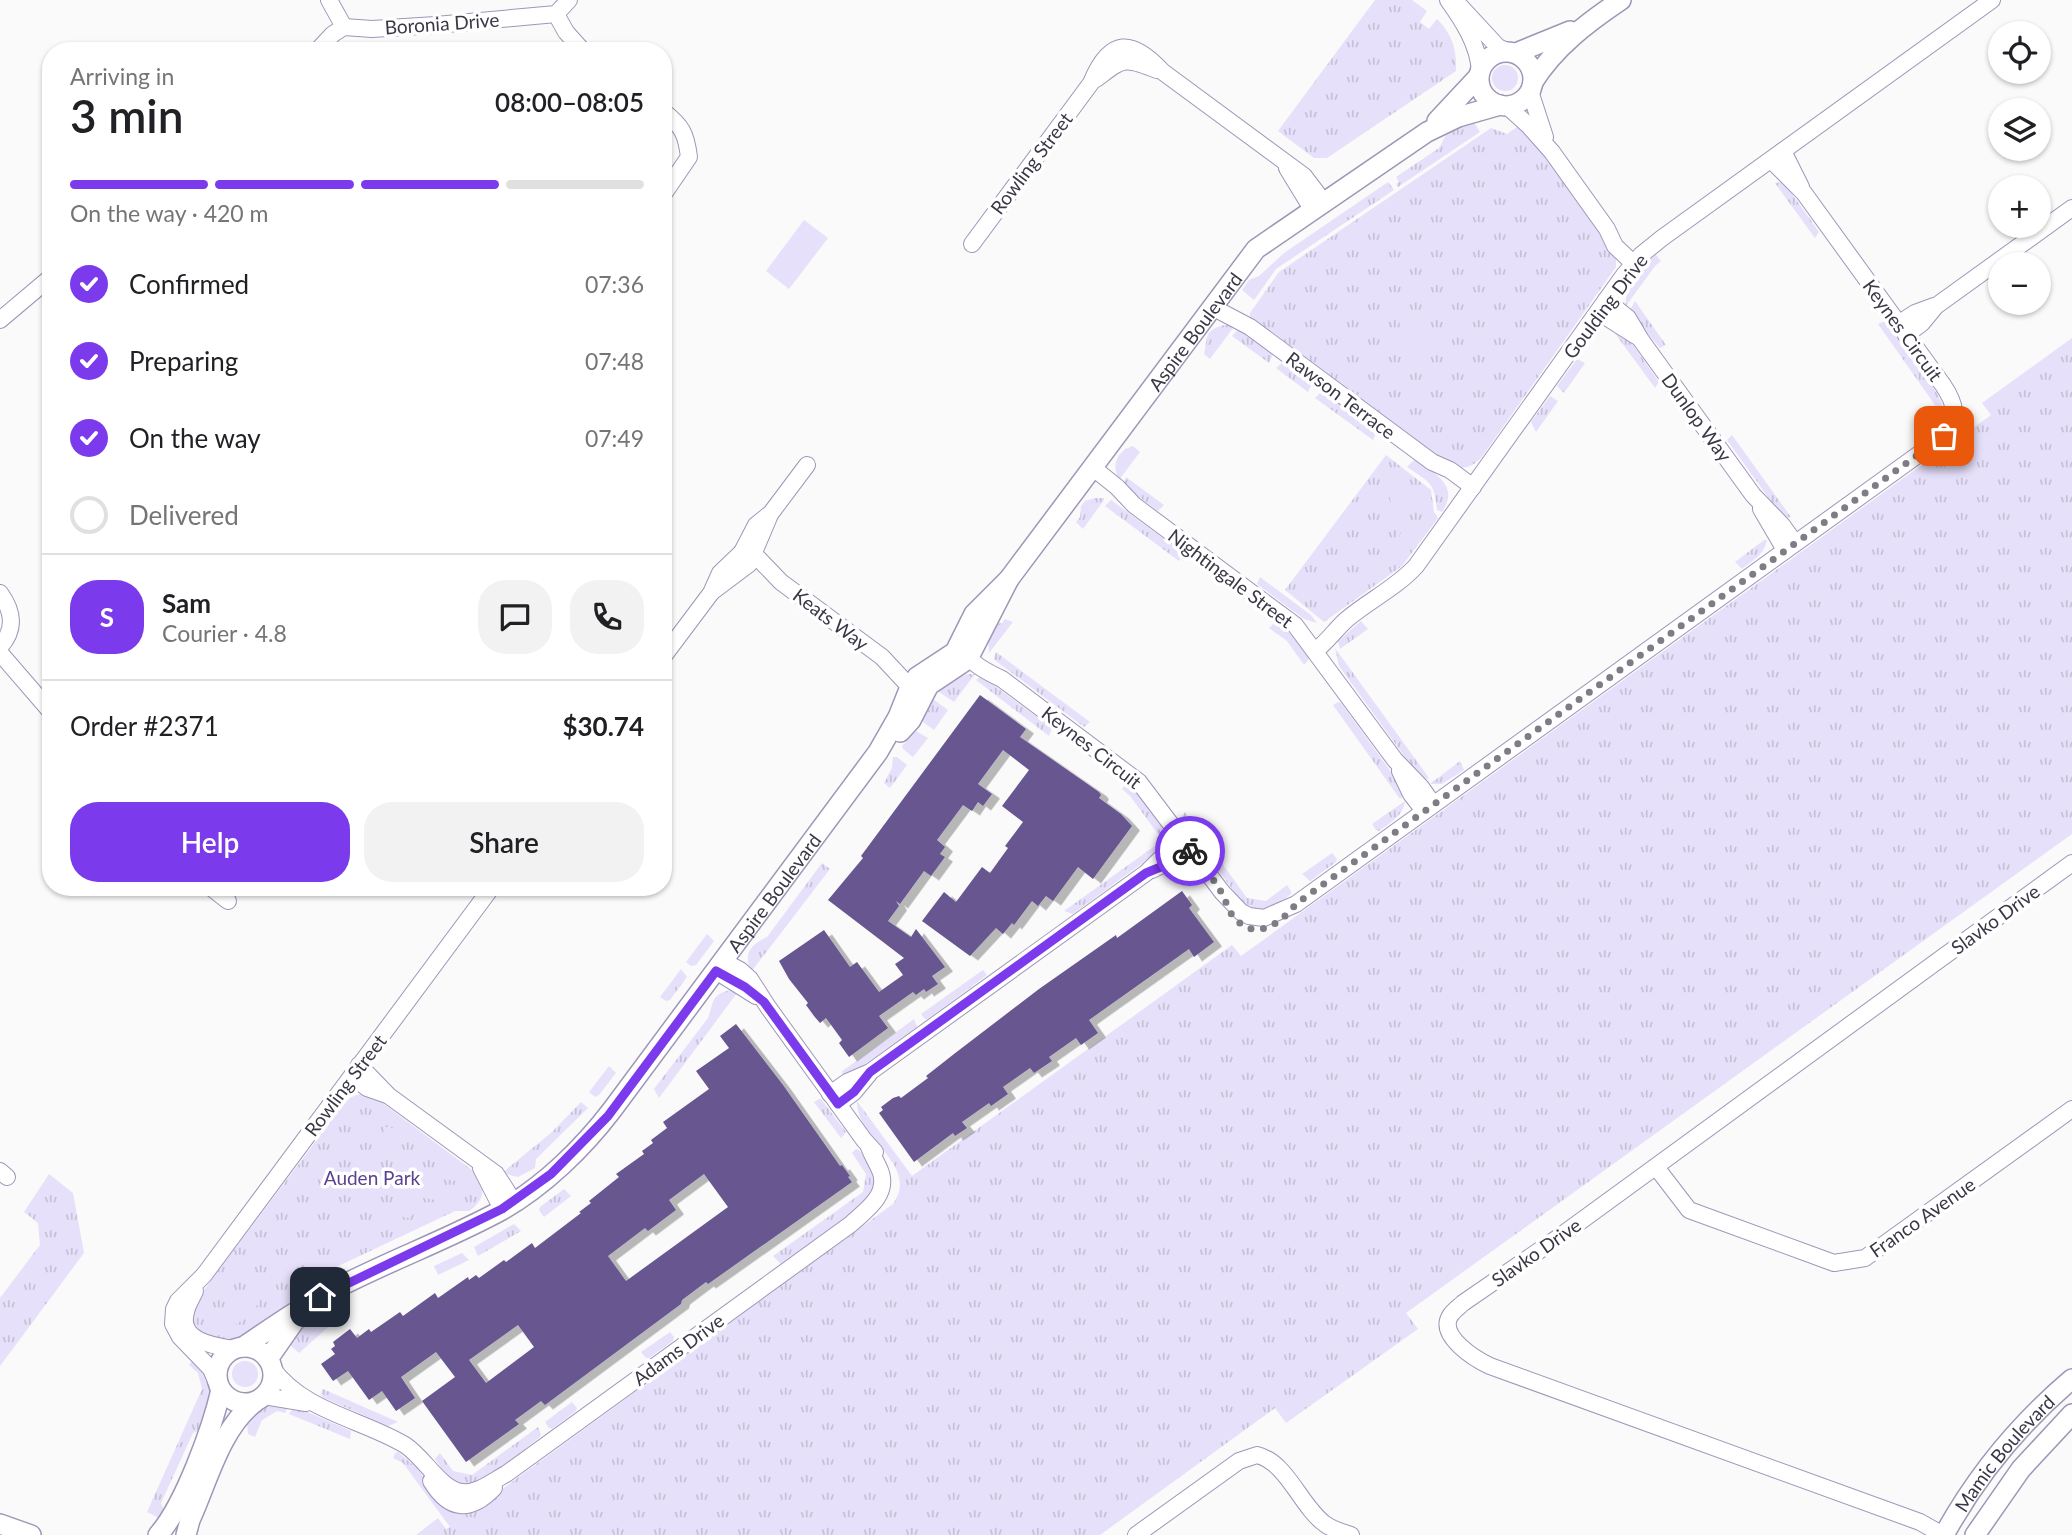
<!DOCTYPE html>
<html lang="en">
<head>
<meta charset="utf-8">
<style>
  body { margin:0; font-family:Lato,sans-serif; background:#f2f2f2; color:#202124; height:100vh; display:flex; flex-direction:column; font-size:26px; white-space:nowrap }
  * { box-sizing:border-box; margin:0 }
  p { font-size:23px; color:#757577 }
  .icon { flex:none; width:38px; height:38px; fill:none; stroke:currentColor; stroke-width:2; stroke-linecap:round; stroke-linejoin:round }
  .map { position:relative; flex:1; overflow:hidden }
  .panel { position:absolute; left:42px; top:42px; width:630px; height:854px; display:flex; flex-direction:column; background:#fff; border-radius:28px; box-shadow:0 2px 5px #0004 }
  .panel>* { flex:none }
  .fabs { position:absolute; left:1988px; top:21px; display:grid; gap:14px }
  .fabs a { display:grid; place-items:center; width:63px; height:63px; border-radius:50%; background:#fff; box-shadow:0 2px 5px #0004; font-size:35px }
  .pin { position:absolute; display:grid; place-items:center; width:60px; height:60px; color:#fff; margin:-30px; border-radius:14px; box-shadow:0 4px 10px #0006 }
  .courier { position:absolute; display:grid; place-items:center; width:70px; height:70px; margin:-35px; border:5px solid #7c3aed; border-radius:50%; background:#fff; color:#222; box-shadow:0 2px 9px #0007 }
  .head em { font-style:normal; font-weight:600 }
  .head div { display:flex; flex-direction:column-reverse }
  .head { display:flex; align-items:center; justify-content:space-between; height:119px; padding:0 28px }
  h1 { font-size:46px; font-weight:600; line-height:52px }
  .bar { display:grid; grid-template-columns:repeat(4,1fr); gap:10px 7px; align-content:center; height:84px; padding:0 28px }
  .bar i { height:9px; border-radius:5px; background:#e0e0e0 }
  .bar .current { background:#7c3aed }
  .bar p { grid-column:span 4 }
  .line { display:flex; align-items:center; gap:18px; padding:0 28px; border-top:2px solid #e0e0e0 }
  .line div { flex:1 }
  .round { display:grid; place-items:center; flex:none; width:74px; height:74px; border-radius:28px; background:#f2f2f2 }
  ol { padding:0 28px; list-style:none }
  li { display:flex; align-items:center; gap:21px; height:77px }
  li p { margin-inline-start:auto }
  li .icon { padding:7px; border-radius:50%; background:#7c3aed; color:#fff; stroke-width:4 }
  li:last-child { color:#757577 }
  li i { width:38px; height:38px; border:4px solid #e0e0e0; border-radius:50% }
  .action { display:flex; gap:14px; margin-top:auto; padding:14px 28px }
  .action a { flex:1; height:80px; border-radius:28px; background:#7c3aed; color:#fff; font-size:28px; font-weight:600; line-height:80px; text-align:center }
  .action a+a { background:#f2f2f2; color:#202124 }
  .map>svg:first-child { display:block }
</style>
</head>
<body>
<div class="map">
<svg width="2072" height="1535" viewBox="0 0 2072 1535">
  <defs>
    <pattern id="grass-tufts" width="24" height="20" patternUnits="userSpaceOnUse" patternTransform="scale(1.75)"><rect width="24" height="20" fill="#e6e0fa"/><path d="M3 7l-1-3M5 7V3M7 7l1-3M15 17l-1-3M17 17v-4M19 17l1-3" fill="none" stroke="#c6c1d8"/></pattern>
    <filter id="shadow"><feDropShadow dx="8" dy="4.5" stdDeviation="0" flood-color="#0004"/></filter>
  </defs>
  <rect width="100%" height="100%" fill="#fafafa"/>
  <!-- grass -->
  <g fill="url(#grass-tufts)">
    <path d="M1375,0H1412L1427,11L1420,22L1429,29L1437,19C1452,34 1457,50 1456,71L1327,158H1314L1278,131Z"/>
    <path d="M1473,121L1480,132L1398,187L1396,184L1399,182L1396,177L1439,148L1446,135Z"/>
    <path d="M1520,125L1534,141L1612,249L1616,257V267L1481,458C1470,469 1462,470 1447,464L1250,317V313L1279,272L1491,128L1507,134Z"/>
    <path d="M1388,182L1394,190L1276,269L1254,300L1242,290L1249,280L1259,276L1284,253Z"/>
    <path d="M1781,182L1788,188L1819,232L1815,238L1775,183Z"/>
    <path d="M1656,255L1661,261L1655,266L1626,306C1624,284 1640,267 1656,255Z"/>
    <path d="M1635,301L1666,345L1660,348L1629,312Z"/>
    <path d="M1885,321C1897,339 1938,387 1942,405C1944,414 1940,423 1934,430L1928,423L1932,419L1935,405L1878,324Z"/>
    <path d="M1224,325H1233V328L1210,359L1204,354C1208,338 1203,331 1224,325Z"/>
    <path d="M1240,328L1273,354L1269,363L1232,336Z"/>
    <path d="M1616,329L1629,339L1659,382L1655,388L1614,332Z"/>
    <path d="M2072,338V834L1406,1313L1418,1329L1286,1423L1275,1408L1100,1535H416L438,1518L446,1529L450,1527L403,1463L393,1458L395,1453L398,1452L417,1468L435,1494L479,1506L893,1204C921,1164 855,1139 857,1101L912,1176L1232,945L1241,956L1991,415L1982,403Z"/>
    <path d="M1577,359L1585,363L1564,393L1557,386Z"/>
    <path d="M1284,361L1312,383L1308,392L1276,368Z"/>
    <path d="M1323,390L1377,431L1373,440L1315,398Z"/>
    <path d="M1550,396L1558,401L1536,432L1531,422Z"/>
    <path d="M1732,435L1791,517L1784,518L1781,515L1727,440Z"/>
    <path d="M1133,446L1140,452L1119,480C1111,464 1117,451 1133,446Z"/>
    <path d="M1386,455L1431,490L1434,512L1438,518L1402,566L1324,622L1285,590Z"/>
    <path d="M1415,459C1435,474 1460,485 1442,512L1437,510C1434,481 1430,483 1407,467Z"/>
    <path d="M1126,477L1164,505L1158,511L1123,485Z"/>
    <path d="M1095,498H1104V500L1083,529L1076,522L1080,517L1081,506L1085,501Z"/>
    <path d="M1111,500L1183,553L1179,561L1105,506Z"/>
    <path d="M1764,540H1767C1764,555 1753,560 1742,569L1735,562Z"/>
    <path d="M1260,577L1311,615L1317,623L1304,619L1257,584Z"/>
    <path d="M1005,619L1013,622L989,653L988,638L995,624L1002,623Z"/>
    <path d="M1361,621L1368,629L1340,649L1338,641Z"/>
    <path d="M1275,622L1291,634L1309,659L1304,665L1287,641L1269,628Z"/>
    <path d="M1335,648L1429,778L1423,780L1415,771L1339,666Z"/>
    <path d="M996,652L1090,722L1084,727L996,661L994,659Z"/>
    <path d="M967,674H975L954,702L939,692L938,689Z"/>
    <path d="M981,676L1052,728L1049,736L976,680Z"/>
    <path d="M930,699H933L948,710L934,730L923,722L922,719Z"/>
    <path d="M1338,702L1341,703L1397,780L1405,793L1400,799L1333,705Z"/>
    <path d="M916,731L928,738L913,757L903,749L902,746Z"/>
    <path d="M893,757H897L907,765L890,788L884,783L892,768Z"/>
    <path d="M1460,761L1464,770L1442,784H1430Z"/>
    <path d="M1125,785H1129L1134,789L1158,822L1162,827L1163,841L1130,796L1122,789Z"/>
    <path d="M1405,801C1403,816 1391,822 1379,831L1376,830L1372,824Z"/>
    <path d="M1185,812L1247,898L1266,901L1287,885L1291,891V894C1276,905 1261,916 1243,904L1181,819Z"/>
    <path d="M1159,843L1160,848L1152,856L1073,914L1064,911Z"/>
    <path d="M1332,853L1337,859L1336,862L1310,881L1302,874Z"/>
    <path d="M822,863L830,869L751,972C743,952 751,945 767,937Z"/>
    <path d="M681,969L687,977L670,1000L666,1001L660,997Z"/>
    <path d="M983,970L987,975L928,1019H925L921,1014Z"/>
    <path d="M730,990L737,993L659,1098L654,1089L708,1018C714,1003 710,995 730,990Z"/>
    <path d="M914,1019L917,1027L855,1071L846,1076L841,1072Z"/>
    <path d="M362,1094L381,1102L472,1170C487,1184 486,1200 469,1211H455L315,1277C304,1284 305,1289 297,1296C277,1314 235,1350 206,1338C201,1335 195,1327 191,1323V1312L198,1298L343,1105L352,1096Z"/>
    <path d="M819,1099H821L846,1132L841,1138L814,1102Z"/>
    <path d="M581,1102L588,1108L536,1159L535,1168L518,1177L502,1173L552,1132Z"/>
    <path d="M856,1149L859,1150C867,1161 879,1174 874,1189C868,1207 800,1250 781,1264L773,1256L863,1192L866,1174L852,1153Z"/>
    <path d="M49,1174L73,1193L84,1253L0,1366V1298L40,1245L38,1223L24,1212Z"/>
    <path d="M564,1189L571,1196L544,1217L539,1210L540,1207Z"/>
    <path d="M514,1224L521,1231L478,1256L474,1247Z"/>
    <path d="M462,1253L469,1260L438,1275L434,1266Z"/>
    <path d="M338,1311L345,1318L326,1329L299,1353L289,1344L300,1329L315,1317H324Z"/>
    <path d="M670,1332L674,1337L673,1341L649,1358H646L641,1352Z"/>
    <path d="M194,1358C215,1389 211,1395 201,1430L193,1433L161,1503L164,1510L159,1518L147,1512L202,1389L198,1373L189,1365Z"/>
    <path d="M323,1389L398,1422L388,1426L322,1397L321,1393Z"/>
    <path d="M572,1402L577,1408L576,1411L552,1429L549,1428L545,1422Z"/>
    <path d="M268,1404L288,1407L285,1413L277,1411L262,1420L255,1437L248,1434L247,1422Z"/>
    <path d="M294,1406L351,1431L350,1439L289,1414Z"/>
    <path d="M538,1427L541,1434L540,1437C524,1449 482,1488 462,1484C449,1481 442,1469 435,1459L440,1453L453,1471L472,1475Z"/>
  </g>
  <!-- garden -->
  <g fill="#e6e0fa">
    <circle cx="1505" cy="78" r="13"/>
    <path d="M804,220L828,238L789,289L766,271Z"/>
    <path d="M1420,314L1424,365L1403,367L1399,316Z"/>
    <path d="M1388,487L1410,490L1398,542Z"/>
    <path d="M707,934L714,941L696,965L691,966L686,962Z"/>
    <path d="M609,1066L616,1073L599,1095L595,1097L589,1092Z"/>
    <path d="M387,1127L403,1130L400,1149L383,1146L382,1144L384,1128Z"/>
    <path d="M403,1152L422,1155L418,1174L399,1171Z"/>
    <path d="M446,1160L465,1164L462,1182L443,1179Z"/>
    <path d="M379,1170L396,1173L393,1192L376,1189L374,1187Z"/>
    <path d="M421,1178L440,1181L436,1200L417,1197Z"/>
    <path d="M395,1196L414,1199L412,1216L409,1218L392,1215Z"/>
    <path d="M246,1302H260C247,1317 223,1343 204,1321L234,1305Z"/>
    <circle cx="245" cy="1374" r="13"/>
  </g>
  <!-- building -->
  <g fill="#675690" fill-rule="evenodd" filter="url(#shadow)">
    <path d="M980,695L1026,729L1020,737L1099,792L1101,795L1099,798L1121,814L1132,826L1093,879L1078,867L1053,901L1046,896L1038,906L1032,901L1014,925L1012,923L1003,934L996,928L970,956L922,921L944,892L956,902L982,867L990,873L1008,848L1005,846L1023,822L1002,806L1029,770L1003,750L978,784L992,794L983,806L978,802L972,811L963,805L937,840L945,847L940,854L945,857L931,876L924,871L900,904L896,901L899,906L888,921L911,937L916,929L945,967L932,976L938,984L926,992L924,989L916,995L913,992L879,1016L888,1028L849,1057L839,1043L842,1040L826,1018L820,1023L814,1016L806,1005L808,1003L789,979L779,961L824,930L850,967L857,962L879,992L903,975L895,964L904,958L828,900L863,858L861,856Z"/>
    <path d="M1182,891L1192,905L1189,908L1214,942L1194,957L1189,949L1120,998L1089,1020L1098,1033L1081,1045L1076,1038L1049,1057L1052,1061L1034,1073L1030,1068L1003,1087L1008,1094L991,1106L989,1103L962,1122L967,1128L955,1136L953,1133L914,1162L879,1113L883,1110L881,1107L893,1098L899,1096L901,1098L928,1078L926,1076L954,1054L1039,989L1116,935L1117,938Z"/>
    <path d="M736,1024L783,1085L840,1166L842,1165L850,1176L848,1177L852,1182L708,1284L706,1282L682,1300L681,1304L545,1405L541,1401L515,1420L519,1424L466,1462L422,1401L455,1377L436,1352L401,1377L415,1398L396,1411L382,1391L369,1400L348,1371L333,1381L321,1364L335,1354L331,1349L335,1346L333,1342L350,1329L357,1338L369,1329L371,1332L400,1312L403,1316L435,1293L438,1298L468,1277L469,1280L476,1275L479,1278L504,1260L506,1262L532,1243L535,1248L581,1213L579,1212L591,1203L589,1201L619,1177L616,1174L644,1154L642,1151L653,1143L651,1140L667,1128L663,1122L709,1089L696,1071L729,1048L720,1036ZM704,1174L728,1207L626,1281L608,1256L645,1228L648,1231L676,1210L669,1200ZM518,1325L534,1347L486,1383L469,1360Z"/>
  </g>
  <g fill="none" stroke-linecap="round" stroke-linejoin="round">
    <defs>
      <g id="minor">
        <path d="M329,0L344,27"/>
        <path d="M1448,0C1463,21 1478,44 1480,71"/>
        <path d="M1460,6L1498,47L1507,51"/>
        <path d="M556,14L566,32L583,51"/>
        <path d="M317,51L333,34L344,27L372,29L436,25L556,14L569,0"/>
        <path d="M1096,79C1123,59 1123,56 1157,70"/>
        <path d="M1530,91L1545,137"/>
        <path d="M1507,106L1528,125L1552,152L1607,229L1615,246L1633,263"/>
        <path d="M663,111C682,126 686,133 689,157L663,195"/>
        <path d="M1783,151L1801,187"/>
        <path d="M1287,168L1312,209"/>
        <path d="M972,244L1091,83C1110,37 1132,38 1163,72L1304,176L1323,201"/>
        <path d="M1606,300L1628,318L1641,340L1753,495L1782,525L1795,543"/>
        <path d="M1212,307L1250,327L1432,462L1450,470L1473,487"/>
        <path d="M1598,312L1636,336"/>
        <path d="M0,320L51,277"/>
        <path d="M1898,324L1915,313L1934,306"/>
        <path d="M1906,335L1922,323L1936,306L2072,208"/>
        <path d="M1092,467L1117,487L1134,505L1295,625L1395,760L1421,787L1433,804"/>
        <path d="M1761,509L1785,550"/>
        <path d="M742,552L755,555L781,582L882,657L910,687L921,688"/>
        <path d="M713,591L749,564L769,517"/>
        <path d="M0,593C13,611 16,629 0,647"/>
        <path d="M961,649C972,664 985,671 1002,679L1139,782L1222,892L1241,912L1249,916L1264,918L1296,904L1944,436C1960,418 1955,403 1943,385L1804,193L1771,160"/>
        <path d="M1315,651C1327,642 1335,630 1346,620C1368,601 1396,588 1416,566L1624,275L1641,255L1662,238L1992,0"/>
        <path d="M0,653L51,712"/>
        <path d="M663,657L711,593L720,573L742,552L756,525L771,513L807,465"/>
        <path d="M1400,771L1411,794L1424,811"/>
        <path d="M1152,870L1191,851"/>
        <path d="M210,887L228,901"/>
        <path d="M723,961L740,970L750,979L768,1007L864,1140L875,1152"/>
        <path d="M716,971L756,996"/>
        <path d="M359,1065L389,1096L496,1174L514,1202"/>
        <path d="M352,1076L367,1088L387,1095"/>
        <path d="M830,1094L847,1082L870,1072L1146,873L1182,838"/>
        <path d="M838,1104L854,1092L869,1074"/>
        <path d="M1656,1167L1689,1210L1834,1263L1865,1258L2072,1109"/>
        <path d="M481,1168L502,1209"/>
        <path d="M0,1171L7,1177"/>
        <path d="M195,1291C192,1298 187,1305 186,1312C178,1341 214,1346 234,1349"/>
        <path d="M272,1368C304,1412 362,1419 405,1445C424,1457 441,1490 462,1492C477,1494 493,1481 506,1474L851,1224C865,1211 888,1196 881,1173C878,1164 872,1156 869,1147"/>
        <path d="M216,1381L211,1369L180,1337L173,1324L174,1309L178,1301L204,1275L492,887"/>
        <path d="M264,1396L306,1403"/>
        <path d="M431,1481C449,1511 470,1513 494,1488"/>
        <path d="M1136,1535L1239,1461L1257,1455C1287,1462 1301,1507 1325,1524C1333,1530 1342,1532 1351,1535"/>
        <path d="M1943,1535L1920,1522L1490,1366C1475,1359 1438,1336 1450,1316C1453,1311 1459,1307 1463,1303L1559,1237L2072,863"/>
      </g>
      <g id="tertiary">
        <circle cx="1506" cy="79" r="27"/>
        <path d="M1516,53L1570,31"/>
        <path d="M1533,82C1555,47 1587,23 1621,0"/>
        <path d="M1437,121L1479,76"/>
        <path id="s1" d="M900,732L911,720L929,685L968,659L1009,579L1256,249L1427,132L1458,117L1500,105"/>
        <circle cx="245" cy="1375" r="28"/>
        <path id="s2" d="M243,1347C273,1327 302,1306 333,1290C388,1261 447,1240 502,1210C544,1186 583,1148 612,1110L878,752L898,717L910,687L917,677L955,652L974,614L1009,579"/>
        <path d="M268,1359L298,1316"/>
        <path d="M0,1524L31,1535"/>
        <path d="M158,1535C184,1506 212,1429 221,1390"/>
        <path d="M186,1535L190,1520C208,1481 220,1429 255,1402"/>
        <path id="s3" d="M1944,1535C1977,1475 2020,1423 2072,1379"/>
        <path d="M1975,1535L2021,1469L2072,1414"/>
      </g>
    </defs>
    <!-- minor casing -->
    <use href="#minor" stroke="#9f96b7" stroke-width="18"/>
    <!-- tertiary casing -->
    <use href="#tertiary" stroke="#9f96b7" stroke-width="22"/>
    <!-- minor -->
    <use href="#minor" stroke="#fff" stroke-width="16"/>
    <!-- tertiary -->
    <use href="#tertiary" stroke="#fff" stroke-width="19"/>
  </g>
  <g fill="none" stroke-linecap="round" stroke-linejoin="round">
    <!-- done -->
    <path stroke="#7e7c85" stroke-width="7" stroke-dasharray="0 12.6" d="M1190,851C1200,861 1212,877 1220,890C1225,898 1227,907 1232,915C1254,943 1279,925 1296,904L1944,436"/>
    <!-- route -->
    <path stroke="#7c3aed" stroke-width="9" d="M320,1297L502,1209L551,1174L608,1116L716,971L745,987L764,1002L838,1104L854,1092L870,1072L1146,873L1175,861L1190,851"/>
  </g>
  <g text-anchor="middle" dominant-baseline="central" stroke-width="7" stroke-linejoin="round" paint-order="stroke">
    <!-- street labels -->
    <g font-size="19" fill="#3b3846" stroke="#fff">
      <text transform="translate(442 23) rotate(-4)">Boronia Drive</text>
      <text transform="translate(1031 163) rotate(-53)">Rowling Street</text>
      <text transform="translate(1605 306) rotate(-53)">Goulding Drive</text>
      <text transform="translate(1903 330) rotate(54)">Keynes Circuit</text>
      <text stroke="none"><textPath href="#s1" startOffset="502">Aspire Boulevard</textPath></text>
      <text transform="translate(1341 395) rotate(37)">Rawson Terrace</text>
      <text transform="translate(1697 417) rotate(54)">Dunlop Way</text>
      <text transform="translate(1231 578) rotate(37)">Nightingale Street</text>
      <text transform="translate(831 619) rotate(37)">Keats Way</text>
      <text transform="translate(1092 747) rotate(38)">Keynes Circuit</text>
      <text stroke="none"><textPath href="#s2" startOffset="714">Aspire Boulevard</textPath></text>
      <text transform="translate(1995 919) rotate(-36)">Slavko Drive</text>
      <text transform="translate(345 1085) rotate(-53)">Rowling Street</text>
      <text transform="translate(1922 1217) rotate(-35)">Franco Avenue</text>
      <text transform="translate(1536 1252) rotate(-35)">Slavko Drive</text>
      <text transform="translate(678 1349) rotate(-36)">Adams Drive</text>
      <text stroke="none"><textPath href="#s3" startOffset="102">Mamic Boulevard</textPath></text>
    </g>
    <!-- park labels -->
    <g font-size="19" fill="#5b418e" stroke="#fff">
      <text x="372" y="1177">Auden Park</text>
    </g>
  </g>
</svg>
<div class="fabs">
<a><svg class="icon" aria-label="locate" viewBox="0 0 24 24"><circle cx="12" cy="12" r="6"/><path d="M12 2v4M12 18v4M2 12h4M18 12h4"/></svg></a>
<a><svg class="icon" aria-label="layers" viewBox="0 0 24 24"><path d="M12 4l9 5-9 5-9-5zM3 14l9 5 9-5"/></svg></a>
<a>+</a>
<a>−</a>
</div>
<div class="pin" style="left:1944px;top:436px;background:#ea580c"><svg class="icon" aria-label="bag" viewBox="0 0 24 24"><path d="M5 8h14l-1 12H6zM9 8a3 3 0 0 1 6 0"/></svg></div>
<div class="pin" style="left:320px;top:1297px;background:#1f2937"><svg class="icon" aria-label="home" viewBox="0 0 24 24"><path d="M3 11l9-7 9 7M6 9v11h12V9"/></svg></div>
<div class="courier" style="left:1190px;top:851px"><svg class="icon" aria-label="bike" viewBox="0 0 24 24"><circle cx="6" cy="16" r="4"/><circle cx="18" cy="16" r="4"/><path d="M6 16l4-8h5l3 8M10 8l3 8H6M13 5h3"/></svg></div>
<section class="panel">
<div class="head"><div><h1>3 min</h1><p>Arriving in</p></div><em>08:00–08:05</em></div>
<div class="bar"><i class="current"></i><i class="current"></i><i class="current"></i><i></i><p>On the way · 420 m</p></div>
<ol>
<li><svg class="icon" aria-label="check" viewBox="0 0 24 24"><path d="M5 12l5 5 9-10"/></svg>Confirmed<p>07:36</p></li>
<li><svg class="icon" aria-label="check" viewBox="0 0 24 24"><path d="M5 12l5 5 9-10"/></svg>Preparing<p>07:48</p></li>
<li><svg class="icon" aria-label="check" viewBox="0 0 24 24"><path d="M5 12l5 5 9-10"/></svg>On the way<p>07:49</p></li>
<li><i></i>Delivered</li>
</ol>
<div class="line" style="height:126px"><b class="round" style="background:#7c3aed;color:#fff">S</b><div><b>Sam</b><p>Courier · 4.8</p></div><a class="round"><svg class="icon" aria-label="chat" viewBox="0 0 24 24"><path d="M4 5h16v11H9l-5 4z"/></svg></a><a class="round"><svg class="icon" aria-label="phone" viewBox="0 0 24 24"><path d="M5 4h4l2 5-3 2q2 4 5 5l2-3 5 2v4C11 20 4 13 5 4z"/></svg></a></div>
<div class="line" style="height:91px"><div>Order #2371</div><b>$30.74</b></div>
<div class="action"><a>Help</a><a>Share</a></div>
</section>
</div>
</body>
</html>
